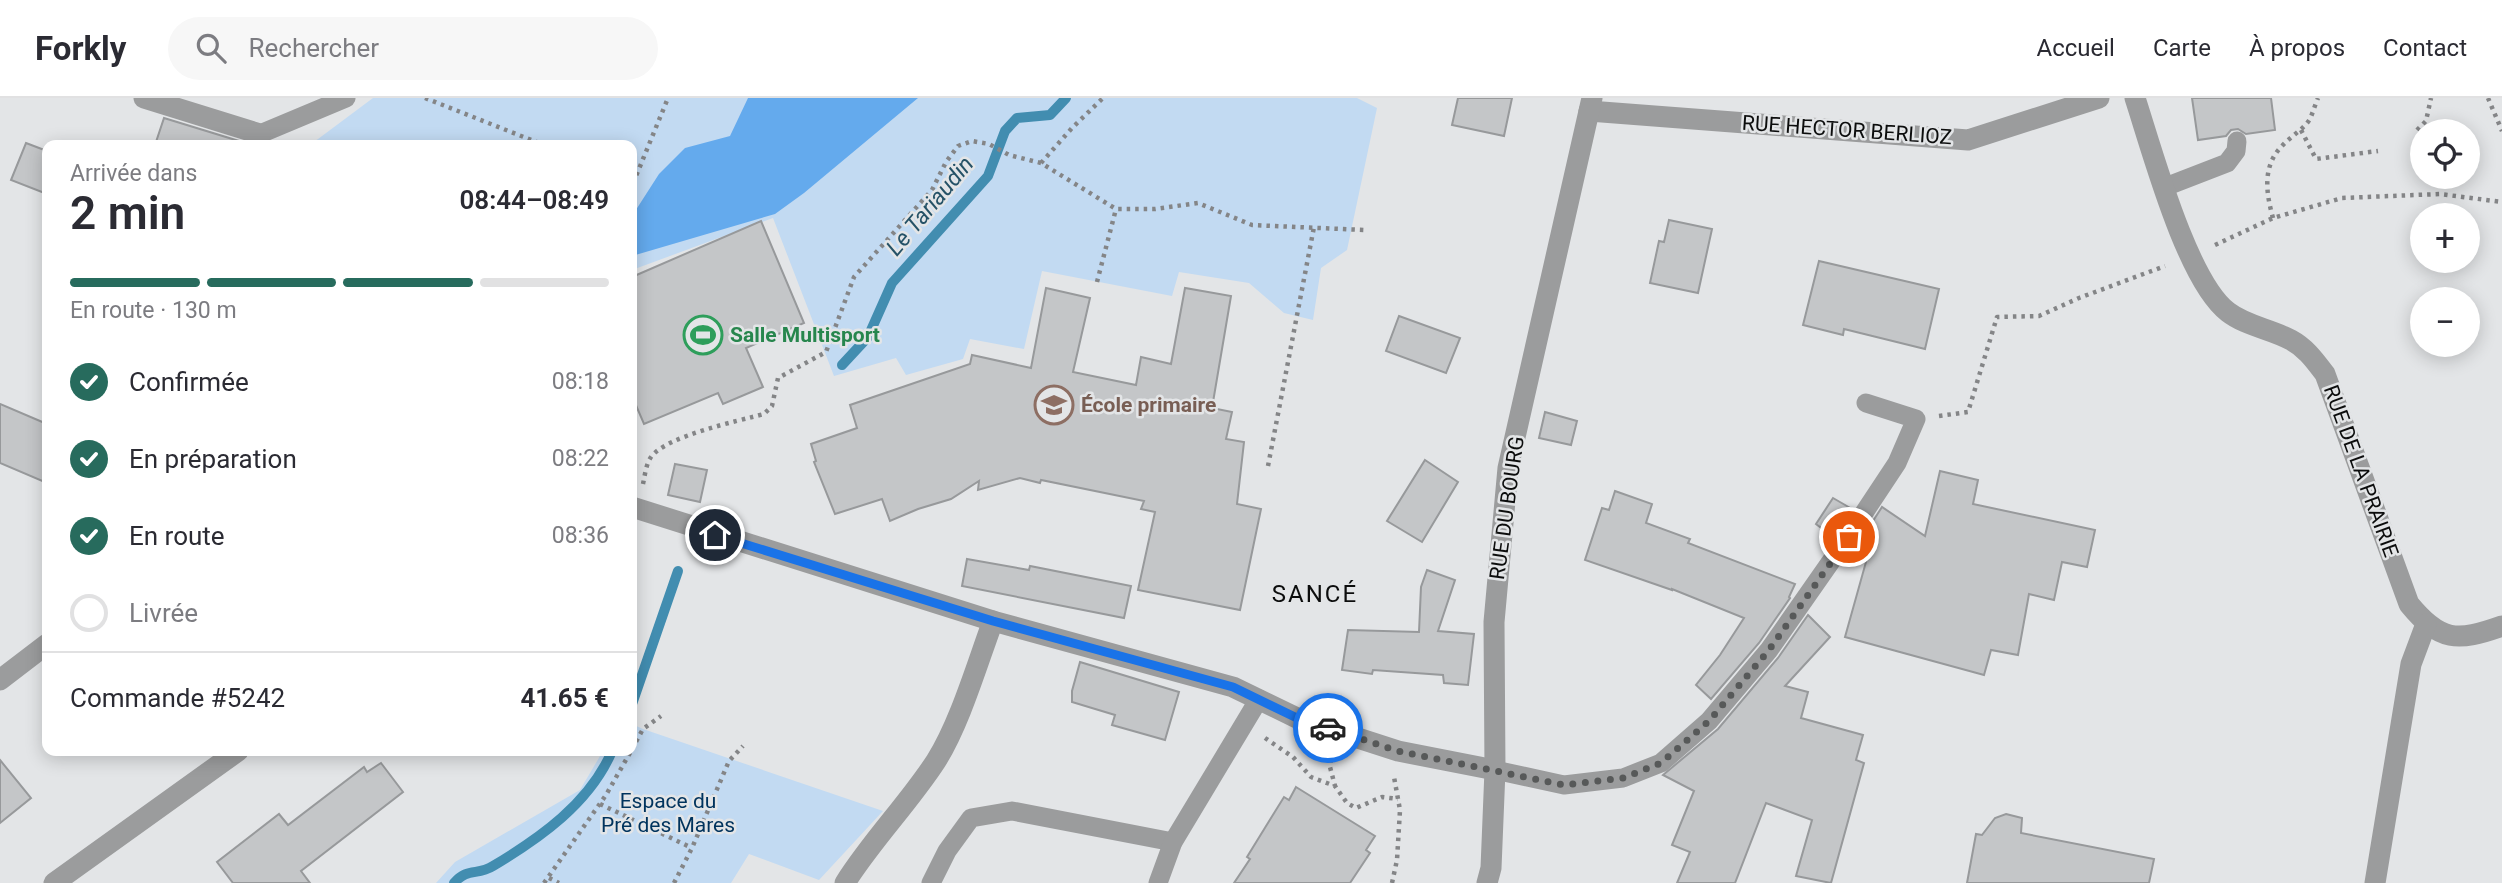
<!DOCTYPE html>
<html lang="fr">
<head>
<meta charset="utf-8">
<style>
  body { margin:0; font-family:Roboto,sans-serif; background:#f7f7f7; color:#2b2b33; height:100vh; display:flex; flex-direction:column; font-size:26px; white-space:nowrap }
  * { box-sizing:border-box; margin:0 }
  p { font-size:23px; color:#7c7c81 }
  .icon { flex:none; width:38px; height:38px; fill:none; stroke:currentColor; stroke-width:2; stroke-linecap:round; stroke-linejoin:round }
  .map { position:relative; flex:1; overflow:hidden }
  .drawer { position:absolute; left:42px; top:42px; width:595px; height:616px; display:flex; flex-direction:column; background:#fff; border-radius:14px; box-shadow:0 4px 18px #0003 }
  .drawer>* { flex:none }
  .fabs { position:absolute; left:2410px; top:21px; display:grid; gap:14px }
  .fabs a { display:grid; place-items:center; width:70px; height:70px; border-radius:50%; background:#fff; box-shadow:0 4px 18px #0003; font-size:35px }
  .pin { position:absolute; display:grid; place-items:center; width:60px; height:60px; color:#fff; margin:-30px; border:4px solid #fff; border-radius:50%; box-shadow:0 2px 7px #0007 }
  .courier { position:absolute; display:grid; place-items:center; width:70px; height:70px; margin:-35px; border:5px solid #1a73e8; border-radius:50%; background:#fff; color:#222; box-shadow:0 2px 9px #0007 }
  .headline em { font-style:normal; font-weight:600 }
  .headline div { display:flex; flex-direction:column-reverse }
  .headline { display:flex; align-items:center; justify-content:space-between; height:119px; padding:0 28px }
  h1 { font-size:46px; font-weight:600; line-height:52px }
  .bar { display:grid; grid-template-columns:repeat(4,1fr); gap:10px 7px; align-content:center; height:84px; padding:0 28px }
  .bar i { height:9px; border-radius:5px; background:#e1e1e2 }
  .bar .on { background:#276b5d }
  .bar p { grid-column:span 4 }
  .line { display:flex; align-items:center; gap:18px; padding:0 28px; border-top:2px solid #e1e1e2 }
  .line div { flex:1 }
  ol { padding:0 28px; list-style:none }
  li { display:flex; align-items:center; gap:21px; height:77px }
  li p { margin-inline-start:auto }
  li .icon { padding:7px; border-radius:50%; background:#276b5d; color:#fff; stroke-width:4 }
  li:last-child { color:#7c7c81 }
  li i { width:38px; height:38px; border:4px solid #e1e1e2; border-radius:50% }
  header { display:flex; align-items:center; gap:42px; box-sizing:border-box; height:98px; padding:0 35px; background:#fff; border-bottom:2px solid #e1e1e2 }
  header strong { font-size:33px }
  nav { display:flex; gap:38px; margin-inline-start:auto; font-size:24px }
  .search { width:490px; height:63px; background:#f7f7f7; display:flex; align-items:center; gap:18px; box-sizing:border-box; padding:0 24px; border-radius:38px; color:#7c7c81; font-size:26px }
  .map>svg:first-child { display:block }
</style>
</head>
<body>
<header>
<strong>Forkly</strong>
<div class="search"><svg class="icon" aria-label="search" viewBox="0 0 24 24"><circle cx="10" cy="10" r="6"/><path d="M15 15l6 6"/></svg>Rechercher</div>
<nav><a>Accueil</a><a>Carte</a><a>À propos</a><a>Contact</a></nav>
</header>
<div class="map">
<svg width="2502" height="785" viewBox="0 0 2502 785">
  <rect width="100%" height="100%" fill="#e3e5e7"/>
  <!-- green -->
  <g fill="#c2daf2">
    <path d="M373,0H1357L1377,10L1347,152L1321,170L1313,222L1284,215L1249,185L1179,174L1172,198L1042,173L1024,251L970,241L963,261L906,277L896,260L834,278L773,120L632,172V47H322L314,44Z"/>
    <path d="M632,626L643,631L883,713L819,782L749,756L731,785H436L455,764L580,692L603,653H632Z"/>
  </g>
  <!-- forest -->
  <path fill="#64aaed" d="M748,0H918L804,95L775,116L632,158V118L659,76L685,50L730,38Z"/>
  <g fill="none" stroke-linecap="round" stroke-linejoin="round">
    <!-- stream -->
    <g stroke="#428db0" stroke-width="10">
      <path d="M842,267L868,239L892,185L988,78L1005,33L1017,20L1050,17L1066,0"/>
      <path d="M632,606L678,473"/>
      <path d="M454,785C468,769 477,778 493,768C540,740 590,705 612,653"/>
    </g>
  </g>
  <!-- building -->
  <g fill="#c4c6c8" stroke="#97999b" stroke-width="2">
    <path d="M1458,0H1512L1504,38L1452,27Z"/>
    <path d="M2192,0H2271L2275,32L2246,36L2238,31L2231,32L2226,38L2198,42Z"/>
    <path d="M164,20L239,43L238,47H155Z"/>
    <path d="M26,45L47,53V96L11,82Z"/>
    <path d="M1669,122L1712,131L1698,195L1650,185L1659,143L1664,144Z"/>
    <path d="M761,123L804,225L746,250L763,289L723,306L718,295L644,326L632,298V179Z"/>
    <path d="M1819,163L1939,191L1925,251L1844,231L1843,237L1803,227Z"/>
    <path d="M1046,190L1090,200L1073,274L1136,287L1141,259L1171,266L1185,190L1231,198L1212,310L1232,314L1226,341L1244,344L1237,406L1261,411L1240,512L1138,492L1155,414L1141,411L1144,403L1041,382L1040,385L1020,380L978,392L979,383L951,401L918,411L890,423L882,401L835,416L814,364L816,363L811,346L857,330L850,307L970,266L972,257L1031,270Z"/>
    <path d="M1399,218L1460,240L1446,275L1386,253Z"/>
    <path d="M0,306L47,326V385L0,365Z"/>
    <path d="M1545,314L1577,323L1571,347L1539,340Z"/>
    <path d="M1425,362L1458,384L1422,444L1387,423Z"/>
    <path d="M675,366L707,372L700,404L668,397Z"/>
    <path d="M1940,373L1978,382L1973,406L2095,432L2087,469L2062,464L2054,502L2029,496L2018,557L1991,552L1984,577L1845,539L1866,464L1853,454L1882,409L1925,438Z"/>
    <path d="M1615,393L1652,406L1646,425L1690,441L1688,445L1795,486L1789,499L1790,500L1759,545L1711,601L1696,587L1720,557L1744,520L1672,491V492L1585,462L1602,410L1609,412Z"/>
    <path d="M1833,400L1852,411L1833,439L1816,426Z"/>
    <path d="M967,461L1029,472L1030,468L1131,488L1124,520L962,488Z"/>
    <path d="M1427,472L1455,482L1438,533L1474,536L1468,587L1444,585L1443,577L1373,572L1372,576L1342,572L1348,532L1419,534L1421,489Z"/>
    <path d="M1808,517L1830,539L1785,588L1808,594L1801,620L1863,637L1856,662L1864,665L1831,785L1796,778L1812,722L1766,705L1735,785H1677L1690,754L1672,747L1694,693L1663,677L1718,631L1778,560Z"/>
    <path d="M1080,564L1179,594L1165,642L1112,627L1115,617L1072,604V593Z"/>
    <path d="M0,662L31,700L0,725Z"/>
    <path d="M381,665L403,694L301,773L310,785H233L217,764L279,716L288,727L364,669L367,674Z"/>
    <path d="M1296,689L1375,738L1366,752L1370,755L1350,785H1234L1250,761L1247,759L1284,699L1289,702Z"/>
    <path d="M2006,716L2022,720L2021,735L2154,761L2149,785H1967L1976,736L1982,737L1995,720Z"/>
  </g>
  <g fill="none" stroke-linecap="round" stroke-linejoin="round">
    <!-- path -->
    <g stroke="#848587" stroke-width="4.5" stroke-dasharray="3.5 5" stroke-linecap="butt">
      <path d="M425,0L544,47"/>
      <path d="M2488,0L2502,33"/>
      <path d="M2301,32L2316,61L2378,53"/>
      <path d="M2417,32L2426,23L2431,0"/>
      <path d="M1041,65L1072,30L1103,0"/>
      <path d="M632,82L634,83L668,0"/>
      <path d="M2273,120C2266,95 2262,68 2282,48C2291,38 2303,32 2310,21C2313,14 2315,7 2318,0"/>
      <path d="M2215,147L2273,120L2342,100L2440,96L2502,104"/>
      <path d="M1097,184L1116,111"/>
      <path d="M1939,318L1968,314L1997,219L2039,218L2079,200L2165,168"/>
      <path d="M1268,368L1314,129"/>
      <path d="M643,386C645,377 646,366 651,359C666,338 738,323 764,316L772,308L778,280L826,254L854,179L932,92L946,64L958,48L972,43L989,46L1009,57L1041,65L1116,111H1155L1198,105L1252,127L1364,132"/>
      <path d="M1265,640L1293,659L1311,679L1335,688L1347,705L1356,710L1382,699L1398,701"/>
      <path d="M632,651L643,631L661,618"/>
      <path d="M1331,661L1330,669L1335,688"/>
      <path d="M600,706L692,750"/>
      <path d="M549,780L559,785"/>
      <path d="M544,785L606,697L631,653"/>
      <path d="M674,785L692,750L729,663L743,648"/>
      <path d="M1392,785L1397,762L1400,712L1394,679"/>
    </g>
    <!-- lane -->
    <g stroke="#9b9c9d" stroke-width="19">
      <path d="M260,36L346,0"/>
      <path d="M2165,89L2227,65L2236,53L2237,43"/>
      <path d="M1495,672L1564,687L1623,680L1661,665L1709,623L1769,552L1848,439L1897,365L1916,321L1866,305"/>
      <path d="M931,785L947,753L971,720L1012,713L1173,744"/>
      <path d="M1158,785L1173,744L1259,601"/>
    </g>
    <!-- street -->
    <g stroke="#9b9c9d" stroke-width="21">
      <path d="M144,0L260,36"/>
      <path d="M2135,0C2152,52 2187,183 2228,214C2246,228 2271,231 2291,242C2306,250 2315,263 2325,276L2409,506C2440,544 2457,544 2502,528"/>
      <path d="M1589,13L1968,42L2099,0"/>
      <path d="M632,409L993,523L1233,589L1299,621L1398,653L1495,672"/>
      <path d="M0,582L47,546"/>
      <path d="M54,785L238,653"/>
      <path d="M845,785C872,742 908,706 936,663C960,625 977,566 993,523"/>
      <path d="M1487,785L1491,770L1495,672L1494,524L1508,370L1592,0"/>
      <path d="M2375,785L2411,566L2426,526"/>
    </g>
  </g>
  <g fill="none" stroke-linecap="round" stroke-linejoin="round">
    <!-- done -->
    <path stroke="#575959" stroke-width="7" stroke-dasharray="0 12.6" d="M1328,630L1398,653L1564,687L1623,680L1661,665L1709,623L1769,552L1849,439"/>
    <!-- route -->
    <path stroke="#1a73e8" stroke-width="9" d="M715,437L993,523L1233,589L1299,621L1328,630"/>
  </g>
  <!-- icons -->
  <defs>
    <symbol id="stadium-ring" viewBox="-11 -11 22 22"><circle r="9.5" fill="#e3e5e7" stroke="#2e9e5b" stroke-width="1.5"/><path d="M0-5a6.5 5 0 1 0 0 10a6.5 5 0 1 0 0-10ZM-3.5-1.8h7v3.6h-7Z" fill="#2e9e5b"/></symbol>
    <symbol id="school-ring" viewBox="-11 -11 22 22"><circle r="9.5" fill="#e3e5e7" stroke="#8d6e63" stroke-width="1.5"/><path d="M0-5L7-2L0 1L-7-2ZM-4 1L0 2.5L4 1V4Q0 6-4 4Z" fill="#8d6e63"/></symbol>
  </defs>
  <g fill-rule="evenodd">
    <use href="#stadium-ring" x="681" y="215" width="44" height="44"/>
    <use href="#school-ring" x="1032" y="285" width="44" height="44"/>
  </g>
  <g text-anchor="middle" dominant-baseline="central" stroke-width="5" stroke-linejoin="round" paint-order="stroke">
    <!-- street labels -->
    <g font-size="21" fill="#0c0d0d" stroke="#e3e5e7">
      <text transform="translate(1847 32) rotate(4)">RUE HECTOR BERLIOZ</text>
      <text transform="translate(2361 373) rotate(70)">RUE DE LA PRAIRIE</text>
      <text transform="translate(1507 410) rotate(-82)">RUE DU BOURG</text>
    </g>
    <!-- leisure labels -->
    <g font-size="21" font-weight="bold" fill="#27864d" stroke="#e3e5e7" text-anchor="start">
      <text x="730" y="237">Salle Multisport</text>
    </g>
    <!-- education labels -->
    <g font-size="21" font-weight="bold" fill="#785e54" stroke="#e3e5e7" text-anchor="start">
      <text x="1081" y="307">École primaire</text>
    </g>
    <!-- park labels -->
    <g font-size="21" fill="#00335d" stroke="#e3e5e7">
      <text x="668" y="703">Espace du<tspan x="668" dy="24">Pré des Mares</tspan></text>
    </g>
    <!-- water labels -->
    <g font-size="23" font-style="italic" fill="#255267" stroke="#e3e5e7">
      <text transform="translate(930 108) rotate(-50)">Le Tariaudin</text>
    </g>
    <!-- quarter labels -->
    <g font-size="24" letter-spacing="2" fill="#0c0d0d" stroke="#e3e5e7">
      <text x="1315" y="496">SANCÉ</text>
    </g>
  </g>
</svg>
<div class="fabs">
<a><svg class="icon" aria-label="locate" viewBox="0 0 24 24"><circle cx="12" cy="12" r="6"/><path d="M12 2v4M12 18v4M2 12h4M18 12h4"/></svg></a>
<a>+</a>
<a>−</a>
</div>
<div class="pin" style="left:1849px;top:439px;background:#ea580c"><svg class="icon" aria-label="bag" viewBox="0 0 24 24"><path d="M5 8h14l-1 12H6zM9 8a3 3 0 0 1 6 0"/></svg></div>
<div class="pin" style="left:715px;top:437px;background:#1f2937"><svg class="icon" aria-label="home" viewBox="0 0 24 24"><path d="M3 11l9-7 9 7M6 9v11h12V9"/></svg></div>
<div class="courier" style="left:1328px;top:630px"><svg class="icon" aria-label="car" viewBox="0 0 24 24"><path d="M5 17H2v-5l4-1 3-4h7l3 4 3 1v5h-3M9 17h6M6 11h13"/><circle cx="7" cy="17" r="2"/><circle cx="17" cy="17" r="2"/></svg></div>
<section class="drawer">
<div class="headline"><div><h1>2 min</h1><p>Arrivée dans</p></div><em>08:44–08:49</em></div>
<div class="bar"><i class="on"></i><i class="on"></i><i class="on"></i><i></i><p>En route · 130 m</p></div>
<ol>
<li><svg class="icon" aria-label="check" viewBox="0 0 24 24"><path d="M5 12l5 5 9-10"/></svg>Confirmée<p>08:18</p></li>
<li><svg class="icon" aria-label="check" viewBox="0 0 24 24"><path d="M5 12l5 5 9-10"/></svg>En préparation<p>08:22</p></li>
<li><svg class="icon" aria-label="check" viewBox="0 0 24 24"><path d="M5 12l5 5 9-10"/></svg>En route<p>08:36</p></li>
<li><i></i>Livrée</li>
</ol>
<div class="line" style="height:91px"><div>Commande #5242</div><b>41.65 €</b></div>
</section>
</div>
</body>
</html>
